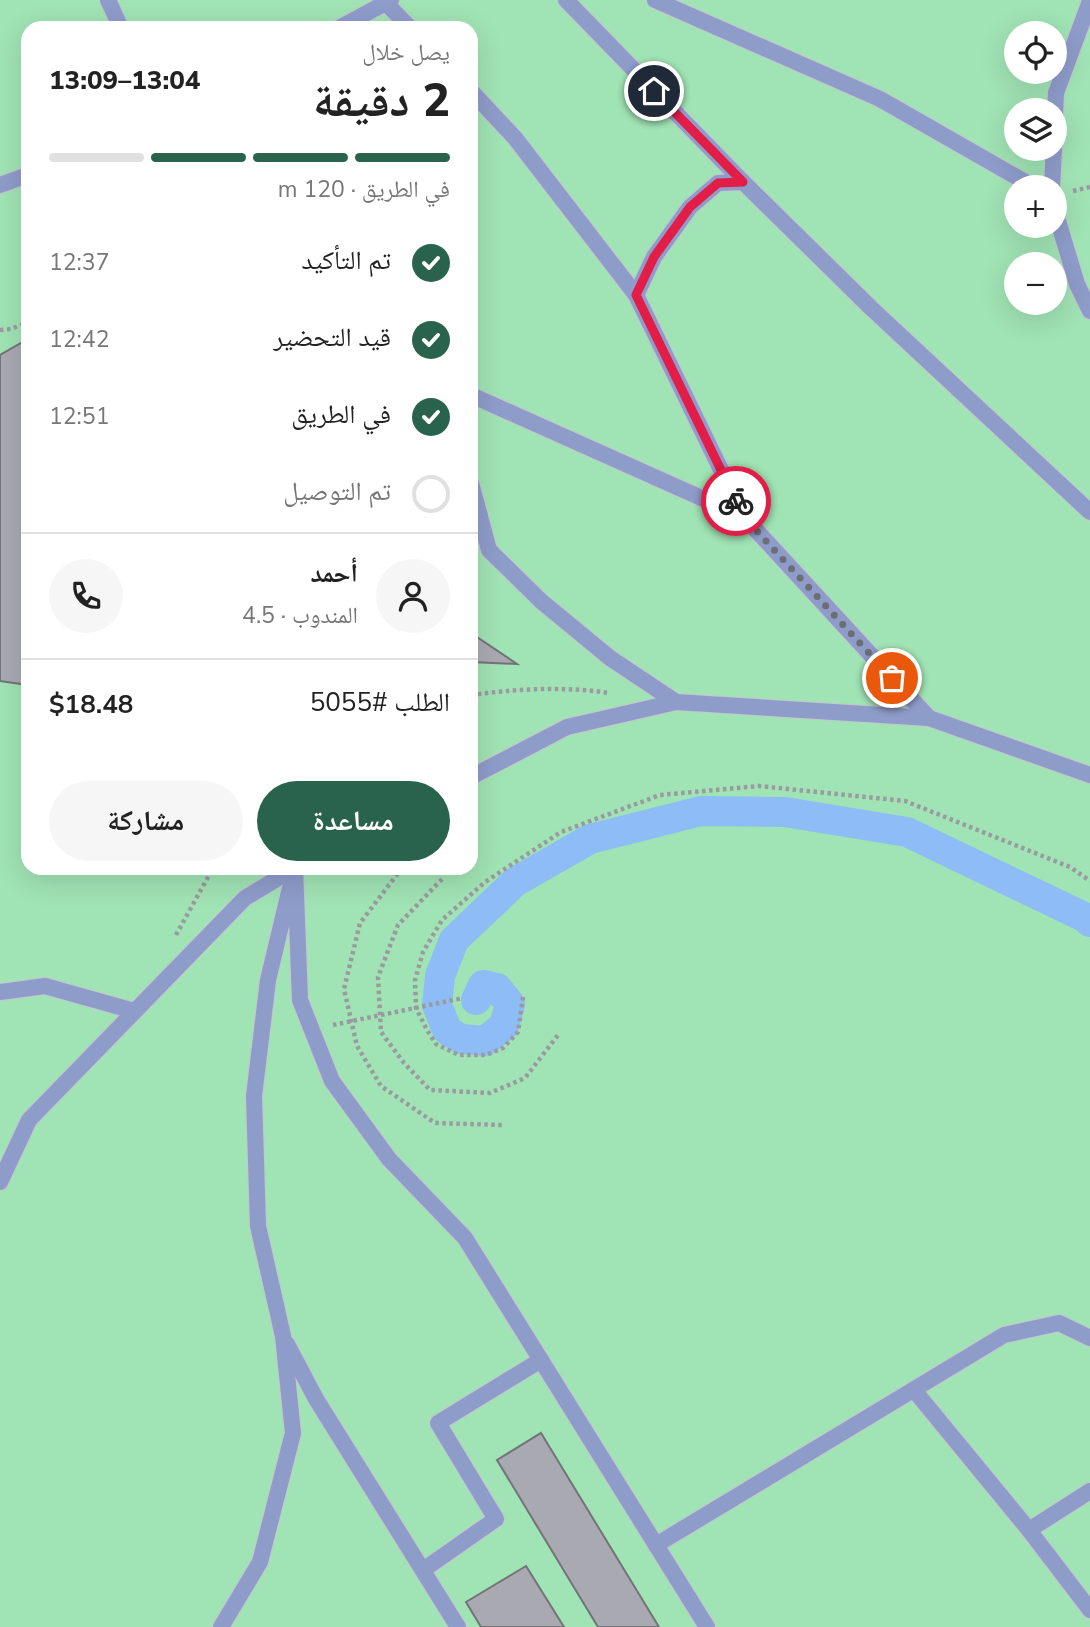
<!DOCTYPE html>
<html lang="ar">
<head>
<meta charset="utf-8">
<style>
  body { margin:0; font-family:"Nunito Sans","Noto Naskh Arabic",sans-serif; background:#f6f6f6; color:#222; direction:rtl; height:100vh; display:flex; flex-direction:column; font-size:26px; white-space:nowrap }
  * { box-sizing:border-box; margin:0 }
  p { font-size:23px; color:#767676 }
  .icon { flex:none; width:38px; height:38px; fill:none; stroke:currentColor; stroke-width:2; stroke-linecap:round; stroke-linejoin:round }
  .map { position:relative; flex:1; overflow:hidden; direction:ltr }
  .sheet { position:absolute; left:21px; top:21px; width:457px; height:854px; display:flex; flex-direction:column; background:#fff; border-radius:21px; box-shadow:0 7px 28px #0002; direction:rtl }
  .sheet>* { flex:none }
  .buttons { position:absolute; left:1004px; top:21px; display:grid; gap:14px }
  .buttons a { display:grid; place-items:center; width:63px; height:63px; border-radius:50%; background:#fff; box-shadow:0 7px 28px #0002; font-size:35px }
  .pin { position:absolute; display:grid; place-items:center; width:60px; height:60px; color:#fff; margin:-30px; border:4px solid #fff; border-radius:50%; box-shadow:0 2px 7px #0007 }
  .courier { position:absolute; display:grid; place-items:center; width:70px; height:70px; margin:-35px; border:5px solid #e11d48; border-radius:50%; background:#fff; color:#222; box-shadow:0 2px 9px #0007 }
  .head em { font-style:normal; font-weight:800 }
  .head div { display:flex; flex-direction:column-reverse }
  .head { display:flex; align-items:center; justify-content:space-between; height:119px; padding:0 28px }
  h1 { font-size:46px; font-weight:800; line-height:52px }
  .bar { display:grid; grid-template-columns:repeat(4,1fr); gap:10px 7px; align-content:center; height:84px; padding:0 28px }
  .bar i { height:9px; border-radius:5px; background:#e0e0e0 }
  .bar .on { background:#29634d }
  .bar p { grid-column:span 4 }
  .line { display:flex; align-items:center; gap:18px; padding:0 28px; border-top:2px solid #e0e0e0 }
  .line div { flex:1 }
  .round { display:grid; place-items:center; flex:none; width:74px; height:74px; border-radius:37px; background:#f6f6f6 }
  ol { padding:0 28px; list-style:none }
  li { display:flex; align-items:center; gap:21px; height:77px }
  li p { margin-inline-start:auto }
  li .icon { padding:7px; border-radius:50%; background:#29634d; color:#fff; stroke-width:4 }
  li:last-child { color:#767676 }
  li i { width:38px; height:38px; border:4px solid #e0e0e0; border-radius:50% }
  .cta { display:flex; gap:14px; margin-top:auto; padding:14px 28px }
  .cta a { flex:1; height:80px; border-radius:42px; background:#29634d; color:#fff; font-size:28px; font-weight:800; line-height:80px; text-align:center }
  .cta a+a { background:#f6f6f6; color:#222 }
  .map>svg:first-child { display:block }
</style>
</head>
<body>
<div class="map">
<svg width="1090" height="1627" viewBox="0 0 1090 1627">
  <rect width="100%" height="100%" fill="#e7e8f0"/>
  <!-- green -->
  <path fill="#a0e3b4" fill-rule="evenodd" d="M0,0H1090V1627H0ZM28,28H471V868H28ZM1017,33H1055V72H1017ZM1017,110H1055V149H1017ZM1017,187H1055V226H1017ZM1017,264H1055V303H1017Z"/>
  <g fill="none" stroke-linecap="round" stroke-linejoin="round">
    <!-- canal -->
    <path stroke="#8dbcf6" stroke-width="30" d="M476,1000L483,985L497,988L510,1004L504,1026L485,1041L461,1039L447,1030L437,1005L440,976L454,940L515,882L590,839L701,811L785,812L907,832L1084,917L1090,922"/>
  </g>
  <!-- building -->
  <g fill="#a9aab1" stroke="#73737a" stroke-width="2">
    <path d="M28,339V685L0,681V355Z"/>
    <path d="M471,633L517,664L471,662Z"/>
    <path d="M541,1433L659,1627H598L497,1460Z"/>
    <path d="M526,1566L564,1627H481L466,1602Z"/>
  </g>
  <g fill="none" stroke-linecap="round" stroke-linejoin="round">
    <defs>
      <g id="service">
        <path d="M108,0L121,28"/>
        <path d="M566,0L743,182"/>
        <path d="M655,0L880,99L1034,187"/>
        <path d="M386,3L410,28"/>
        <path d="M339,28L391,0"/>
        <path d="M471,91L515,138L636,295L744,517L929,718"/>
        <path d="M1055,116L1056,93L1090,1"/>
        <path d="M0,185L28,175"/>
        <path d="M1052,187L1054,149"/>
        <path d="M1055,211L1077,284L1090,311"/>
        <path d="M636,295L654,257L690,207L718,183L743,182L871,308L1090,512"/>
        <path d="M471,395L744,517"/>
        <path d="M471,483L489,550L541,601L610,658L676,702"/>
        <path d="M471,777L567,727L676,702L929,718L1090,775"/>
        <path d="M295,868L300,1000L332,1081L389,1159L465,1238L707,1627"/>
        <path d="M0,992L45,986L134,1011"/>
        <path d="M0,1182L29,1120L245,898L295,868"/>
        <path d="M287,1344L316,1399L458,1627"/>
        <path d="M914,1390L1029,1530"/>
        <path d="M1090,1491L1029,1530L1090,1610"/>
        <path d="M656,1545L1004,1335L1059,1323L1090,1338"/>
        <path d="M423,1570L496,1519L438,1423L541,1360"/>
        <path d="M221,1627L260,1562L293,1433L283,1336L258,1226L254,1096L268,980L290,888"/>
      </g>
    </defs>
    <!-- service casing -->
    <use href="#service" stroke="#c5c6cd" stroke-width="18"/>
    <!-- path -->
    <g stroke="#9a9ba1" stroke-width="4.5" stroke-dasharray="3.5 3.5" stroke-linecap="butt">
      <path d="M1073,191L1090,187"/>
      <path d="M0,330L11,329L28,322"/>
      <path d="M471,695C516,689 564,686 609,693"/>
      <path d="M402,868L360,923L344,989L357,1046L381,1086L435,1123L502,1125"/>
      <path d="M442,879L398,925L378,977L381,1032L404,1063L430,1090L490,1093L525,1078L558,1035"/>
      <path d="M176,935L213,868"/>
      <path d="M523,997L518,1032L503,1048L486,1055H459L436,1044L427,1030L416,1008L415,980L423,952L442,920L485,882L561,832L660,795L759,786L905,801L1070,867L1090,881"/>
      <path d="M333,1025L463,998"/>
    </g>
    <!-- service -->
    <use href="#service" stroke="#8e9cca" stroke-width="16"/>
  </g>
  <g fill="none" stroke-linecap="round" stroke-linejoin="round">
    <!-- done -->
    <path stroke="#6d6e73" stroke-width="7" stroke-dasharray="0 12.6" d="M736,501L744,517L892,678"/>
    <!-- route -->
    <path stroke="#e11d48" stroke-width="9" d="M654,91L743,182L718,183L690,207L654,257L636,295L736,501"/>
  </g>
</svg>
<div class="buttons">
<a><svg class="icon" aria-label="locate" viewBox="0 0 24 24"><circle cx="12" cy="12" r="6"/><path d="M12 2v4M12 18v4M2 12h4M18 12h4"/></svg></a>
<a><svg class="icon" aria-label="layers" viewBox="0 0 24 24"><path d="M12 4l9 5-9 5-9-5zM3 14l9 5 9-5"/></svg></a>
<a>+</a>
<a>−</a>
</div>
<div class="pin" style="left:892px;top:678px;background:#ea580c"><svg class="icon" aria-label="bag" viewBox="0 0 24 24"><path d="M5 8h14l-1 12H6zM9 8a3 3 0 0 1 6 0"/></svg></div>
<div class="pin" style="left:654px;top:91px;background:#1f2937"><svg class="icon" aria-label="home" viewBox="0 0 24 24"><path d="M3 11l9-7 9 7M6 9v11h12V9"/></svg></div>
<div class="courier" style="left:736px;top:501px"><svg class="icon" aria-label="bike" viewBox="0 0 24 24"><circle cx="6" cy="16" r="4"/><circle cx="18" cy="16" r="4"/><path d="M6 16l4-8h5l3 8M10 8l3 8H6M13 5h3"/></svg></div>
<section class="sheet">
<div class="head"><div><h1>2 دقيقة</h1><p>يصل خلال</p></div><em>13:04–13:09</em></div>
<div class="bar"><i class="on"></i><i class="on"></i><i class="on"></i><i></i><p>في الطريق · 120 m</p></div>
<ol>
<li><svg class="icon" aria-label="check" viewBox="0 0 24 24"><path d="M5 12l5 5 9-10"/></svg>تم التأكيد<p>12:37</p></li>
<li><svg class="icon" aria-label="check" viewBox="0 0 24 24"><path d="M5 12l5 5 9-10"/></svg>قيد التحضير<p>12:42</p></li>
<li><svg class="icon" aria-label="check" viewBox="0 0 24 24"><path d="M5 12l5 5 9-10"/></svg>في الطريق<p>12:51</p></li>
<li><i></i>تم التوصيل</li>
</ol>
<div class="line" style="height:126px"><a class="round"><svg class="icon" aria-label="person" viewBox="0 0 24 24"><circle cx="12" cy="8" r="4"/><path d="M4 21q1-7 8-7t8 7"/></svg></a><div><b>أحمد</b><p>المندوب · 4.5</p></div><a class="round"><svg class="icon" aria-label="phone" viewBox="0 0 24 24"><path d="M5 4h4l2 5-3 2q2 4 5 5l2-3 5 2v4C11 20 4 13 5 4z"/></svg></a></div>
<div class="line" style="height:91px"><div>الطلب #5055</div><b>$18.48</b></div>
<div class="cta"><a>مساعدة</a><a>مشاركة</a></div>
</section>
</div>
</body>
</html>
